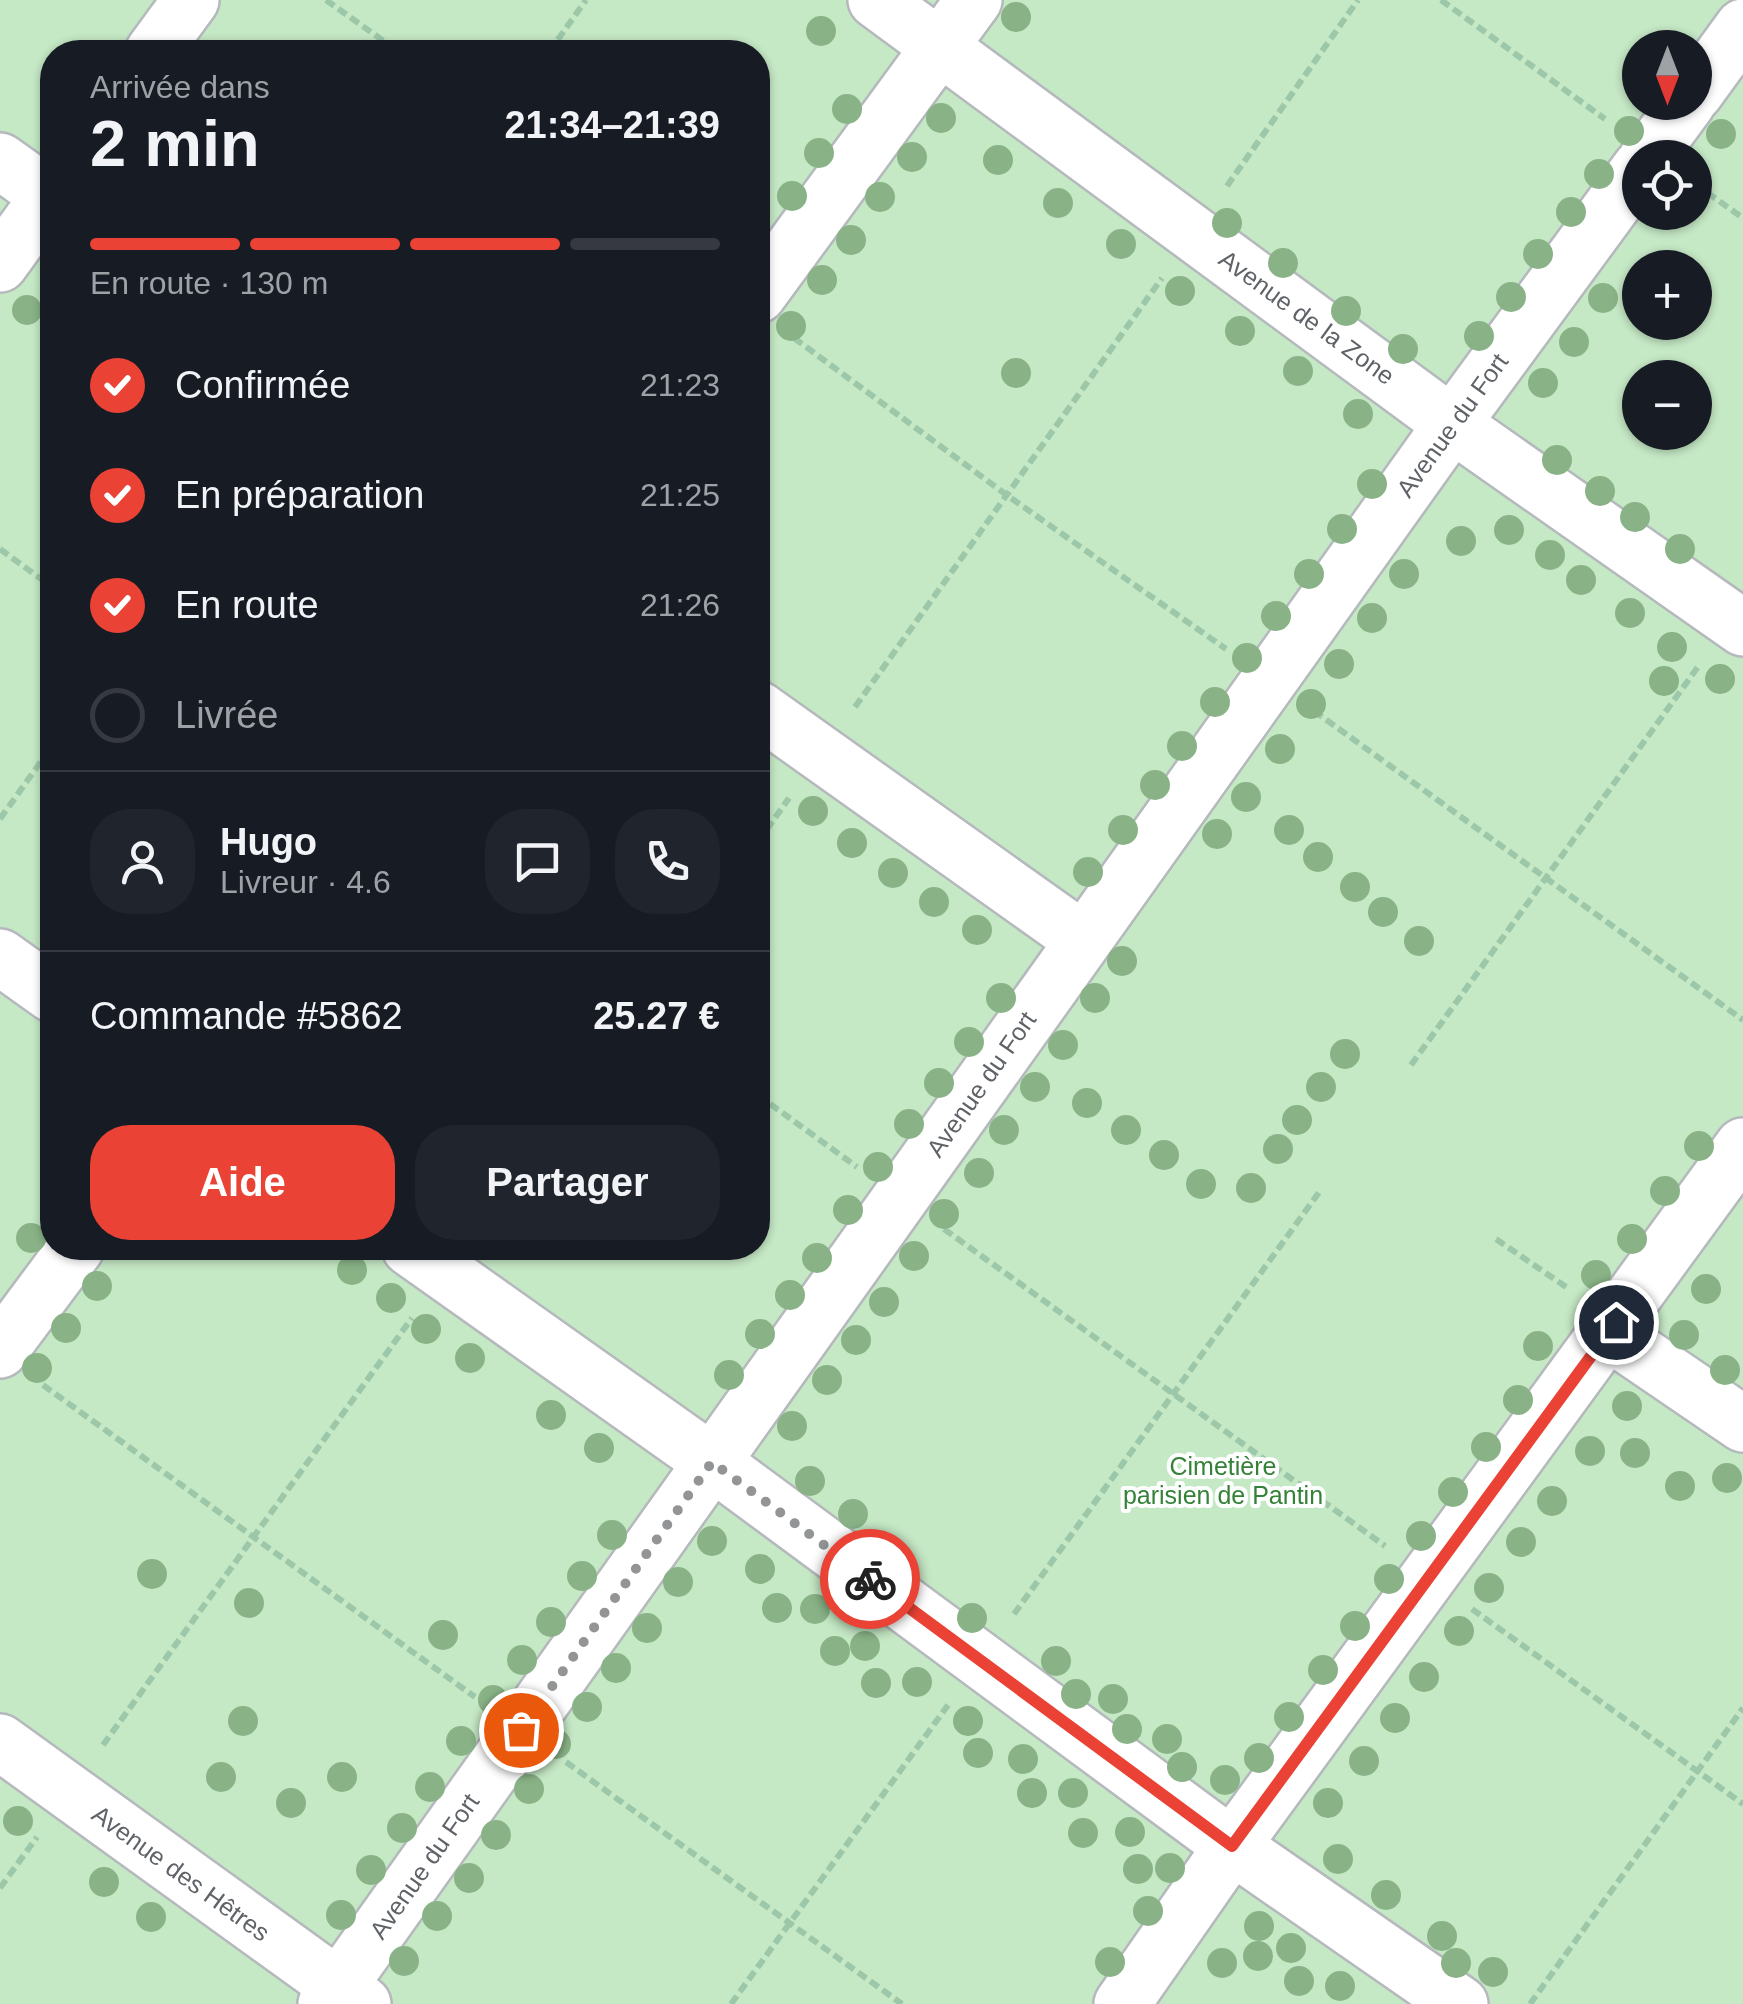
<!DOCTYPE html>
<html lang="fr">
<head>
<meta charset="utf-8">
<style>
  body { margin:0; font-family:Helvetica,sans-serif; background:#20242c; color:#f1f3f6; height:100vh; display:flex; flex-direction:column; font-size:38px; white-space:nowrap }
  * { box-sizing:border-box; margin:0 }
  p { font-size:32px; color:#9ea1a6 }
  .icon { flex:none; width:55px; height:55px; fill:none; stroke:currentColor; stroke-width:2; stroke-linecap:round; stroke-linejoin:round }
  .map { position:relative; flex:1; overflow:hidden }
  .side { position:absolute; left:40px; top:40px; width:730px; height:1220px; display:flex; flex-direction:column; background:#171b24; border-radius:40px; box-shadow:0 2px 8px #0004 }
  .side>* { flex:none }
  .needle { width:65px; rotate:180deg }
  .controls { position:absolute; left:1622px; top:30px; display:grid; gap:20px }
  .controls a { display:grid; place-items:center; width:90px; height:90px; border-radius:50%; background:#171b24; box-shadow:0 2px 8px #0004; font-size:50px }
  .pin { position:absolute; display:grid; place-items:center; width:85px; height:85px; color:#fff; margin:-42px; border:5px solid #fff; border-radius:50%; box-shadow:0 2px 10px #0007 }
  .courier { position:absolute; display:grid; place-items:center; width:100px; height:100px; margin:-50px; border:8px solid #ea4335; border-radius:50%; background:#fff; color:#222; box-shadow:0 2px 12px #0007 }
  .head em { font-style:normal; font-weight:800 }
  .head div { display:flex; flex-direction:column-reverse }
  .head { display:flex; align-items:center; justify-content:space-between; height:170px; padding:0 50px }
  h1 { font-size:65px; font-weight:800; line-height:75px }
  .bar { display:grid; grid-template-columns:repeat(4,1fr); gap:15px 10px; align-content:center; height:120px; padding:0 50px }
  .bar i { height:12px; border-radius:8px; background:#363941 }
  .bar .on { background:#ea4335 }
  .bar p { grid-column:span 4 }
  .line { display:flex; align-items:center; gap:25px; padding:0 50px; border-top:2px solid #363941 }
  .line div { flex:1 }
  .round { display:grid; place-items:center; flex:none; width:105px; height:105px; border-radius:40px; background:#20242c }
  ol { padding:0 50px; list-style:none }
  li { display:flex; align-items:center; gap:30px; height:110px }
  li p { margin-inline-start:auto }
  li .icon { padding:10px; border-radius:50%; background:#ea4335; color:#fff; stroke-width:4 }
  li:last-child { color:#9ea1a6 }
  li i { width:55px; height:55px; border:5px solid #363941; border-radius:50% }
  .action { display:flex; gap:20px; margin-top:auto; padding:20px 50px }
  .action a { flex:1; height:115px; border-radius:40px; background:#ea4335; color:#fff; font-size:40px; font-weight:800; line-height:115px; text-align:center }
  .action a+a { background:#20242c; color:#f1f3f6 }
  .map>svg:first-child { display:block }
</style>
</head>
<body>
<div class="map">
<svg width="1743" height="2004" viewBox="0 0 1743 2004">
  <rect width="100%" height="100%" fill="#f1efe8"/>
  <!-- green -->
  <path fill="#c5e8c5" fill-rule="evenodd" d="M0,0H1743V2004H0ZM1640,48H1695V102H1640ZM52,52H758V1248H52ZM1640,158H1695V212H1640ZM1640,268H1695V322H1640ZM1640,378H1695V432H1640Z"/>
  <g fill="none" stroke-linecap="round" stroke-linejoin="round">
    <defs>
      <g id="minor">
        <path d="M876,0L1452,424L1743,628"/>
        <path d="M153,52L191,0"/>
        <path d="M1695,93L1743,27"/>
        <path d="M1647,158L1688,102"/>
        <path d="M0,161L52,198"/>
        <path d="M0,264L52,192"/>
        <path d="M758,295L974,0"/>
        <path d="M758,709L1083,940"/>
        <path d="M0,957L52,994"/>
        <path d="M410,1248L712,1462L1232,1846L1460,2004"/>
        <path d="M1608,1332L1743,1424"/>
        <path d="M0,1350L76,1248"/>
        <path d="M0,1742L363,2004"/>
        <path d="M326,2004L1452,424L1640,168"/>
        <path d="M1122,2004L1232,1846L1743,1146"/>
      </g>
    </defs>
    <!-- minor casing -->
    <use href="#minor" stroke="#b5b8bc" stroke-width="60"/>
    <!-- path -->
    <g stroke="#9cc7a9" stroke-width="6" stroke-dasharray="10 5" stroke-linecap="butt">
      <path d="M326,0L399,52"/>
      <path d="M1441,0L1605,119"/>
      <path d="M549,52L586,0"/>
      <path d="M1695,184L1743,218"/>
      <path d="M1227,186L1358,0"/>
      <path d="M794,338L1008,496L1226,649"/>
      <path d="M0,549L52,587"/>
      <path d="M855,707L1162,278"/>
      <path d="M1314,711L1743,1020"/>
      <path d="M0,819L52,746"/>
      <path d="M758,842L789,798"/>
      <path d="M1411,1065L1700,664"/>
      <path d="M758,1095L857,1167"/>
      <path d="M944,1229L1385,1546"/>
      <path d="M1496,1239L1569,1289"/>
      <path d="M43,1385L475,1697"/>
      <path d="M1472,1609L1743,1804"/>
      <path d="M1014,1614L1320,1191"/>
      <path d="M103,1745L412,1318"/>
      <path d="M566,1762L902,2004"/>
      <path d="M0,1888L37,1837"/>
      <path d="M731,2004L948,1705"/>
      <path d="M1530,2004L1743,1708"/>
    </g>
    <!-- minor -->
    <use href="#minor" stroke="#fff" stroke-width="55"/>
  </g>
  <!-- trees -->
  <g fill="#89b387">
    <circle cx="1016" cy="17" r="15"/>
    <circle cx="821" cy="31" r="15"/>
    <circle cx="847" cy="109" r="15"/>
    <circle cx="941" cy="118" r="15"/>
    <circle cx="1629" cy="131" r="15"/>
    <circle cx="1721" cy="134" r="15"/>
    <circle cx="819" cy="153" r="15"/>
    <circle cx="912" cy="157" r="15"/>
    <circle cx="998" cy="160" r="15"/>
    <circle cx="1599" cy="174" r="15"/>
    <circle cx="792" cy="196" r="15"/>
    <circle cx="880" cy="197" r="15"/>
    <circle cx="1058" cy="203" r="15"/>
    <circle cx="1571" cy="212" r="15"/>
    <circle cx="1227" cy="223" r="15"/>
    <circle cx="851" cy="240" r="15"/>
    <circle cx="1121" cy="244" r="15"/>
    <circle cx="1538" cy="254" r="15"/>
    <circle cx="1283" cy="263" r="15"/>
    <circle cx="822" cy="280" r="15"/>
    <circle cx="1180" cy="291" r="15"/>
    <circle cx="1511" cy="297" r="15"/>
    <circle cx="1603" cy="298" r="15"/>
    <circle cx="27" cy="310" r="15"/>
    <circle cx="1346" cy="311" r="15"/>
    <circle cx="791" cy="326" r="15"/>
    <circle cx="1240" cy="331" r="15"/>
    <circle cx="1479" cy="336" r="15"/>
    <circle cx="1574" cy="342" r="15"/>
    <circle cx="1403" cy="349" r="15"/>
    <circle cx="1298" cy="371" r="15"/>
    <circle cx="1016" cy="373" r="15"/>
    <circle cx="1543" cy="383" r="15"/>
    <circle cx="1358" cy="414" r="15"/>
    <circle cx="1557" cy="460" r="15"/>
    <circle cx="1372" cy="484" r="15"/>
    <circle cx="1600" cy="491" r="15"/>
    <circle cx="1635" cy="517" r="15"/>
    <circle cx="1342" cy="529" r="15"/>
    <circle cx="1509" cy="530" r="15"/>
    <circle cx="1461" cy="541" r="15"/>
    <circle cx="1680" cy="549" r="15"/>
    <circle cx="1550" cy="555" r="15"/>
    <circle cx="1309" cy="574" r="15"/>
    <circle cx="1404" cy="574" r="15"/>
    <circle cx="1581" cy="580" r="15"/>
    <circle cx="1630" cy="613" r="15"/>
    <circle cx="1276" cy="616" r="15"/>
    <circle cx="1372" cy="618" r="15"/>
    <circle cx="1672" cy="647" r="15"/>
    <circle cx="1247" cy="658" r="15"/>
    <circle cx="1339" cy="664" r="15"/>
    <circle cx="1720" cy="679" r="15"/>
    <circle cx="1664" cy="681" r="15"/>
    <circle cx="1215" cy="702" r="15"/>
    <circle cx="1311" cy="704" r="15"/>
    <circle cx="1182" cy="746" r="15"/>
    <circle cx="1280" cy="749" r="15"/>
    <circle cx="1155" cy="785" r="15"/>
    <circle cx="1246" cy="797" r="15"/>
    <circle cx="813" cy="811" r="15"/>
    <circle cx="1123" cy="830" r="15"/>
    <circle cx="1289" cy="830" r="15"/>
    <circle cx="1217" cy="834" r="15"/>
    <circle cx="852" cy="843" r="15"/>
    <circle cx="1318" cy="857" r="15"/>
    <circle cx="1088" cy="872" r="15"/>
    <circle cx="893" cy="873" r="15"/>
    <circle cx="1355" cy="887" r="15"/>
    <circle cx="934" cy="902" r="15"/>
    <circle cx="1383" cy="912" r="15"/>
    <circle cx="977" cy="930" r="15"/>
    <circle cx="1419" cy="941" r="15"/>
    <circle cx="1122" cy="961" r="15"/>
    <circle cx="1001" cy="998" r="15"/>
    <circle cx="1095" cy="998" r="15"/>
    <circle cx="969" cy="1042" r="15"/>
    <circle cx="1063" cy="1045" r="15"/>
    <circle cx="1345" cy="1054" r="15"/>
    <circle cx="939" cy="1083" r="15"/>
    <circle cx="1035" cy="1087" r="15"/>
    <circle cx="1321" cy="1087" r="15"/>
    <circle cx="1087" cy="1103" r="15"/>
    <circle cx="1297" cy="1120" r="15"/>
    <circle cx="909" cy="1124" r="15"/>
    <circle cx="1004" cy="1130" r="15"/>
    <circle cx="1126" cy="1130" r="15"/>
    <circle cx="1699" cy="1146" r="15"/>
    <circle cx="1278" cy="1149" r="15"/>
    <circle cx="1164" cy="1155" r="15"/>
    <circle cx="878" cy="1167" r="15"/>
    <circle cx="979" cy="1173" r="15"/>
    <circle cx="1201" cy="1184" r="15"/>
    <circle cx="1251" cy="1188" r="15"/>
    <circle cx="1665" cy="1191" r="15"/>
    <circle cx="848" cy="1210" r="15"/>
    <circle cx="944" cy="1214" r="15"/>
    <circle cx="31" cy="1238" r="15"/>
    <circle cx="1632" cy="1239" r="15"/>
    <circle cx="914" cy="1256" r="15"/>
    <circle cx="817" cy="1258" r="15"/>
    <circle cx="352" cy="1270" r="15"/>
    <circle cx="1596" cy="1275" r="15"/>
    <circle cx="97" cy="1286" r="15"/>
    <circle cx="1706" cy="1289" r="15"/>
    <circle cx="790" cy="1295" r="15"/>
    <circle cx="391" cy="1298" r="15"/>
    <circle cx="884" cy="1302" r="15"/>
    <circle cx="66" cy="1328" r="15"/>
    <circle cx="426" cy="1329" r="15"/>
    <circle cx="760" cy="1334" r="15"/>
    <circle cx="1684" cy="1335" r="15"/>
    <circle cx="856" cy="1340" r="15"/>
    <circle cx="1538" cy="1346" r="15"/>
    <circle cx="470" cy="1358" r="15"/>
    <circle cx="37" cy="1368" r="15"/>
    <circle cx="1725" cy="1370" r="15"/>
    <circle cx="729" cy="1375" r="15"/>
    <circle cx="827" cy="1380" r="15"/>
    <circle cx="1518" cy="1400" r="15"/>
    <circle cx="1627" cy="1406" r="15"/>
    <circle cx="551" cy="1415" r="15"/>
    <circle cx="792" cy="1426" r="15"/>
    <circle cx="1486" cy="1447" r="15"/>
    <circle cx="599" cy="1448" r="15"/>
    <circle cx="1590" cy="1451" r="15"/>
    <circle cx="1635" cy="1453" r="15"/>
    <circle cx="1727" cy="1478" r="15"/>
    <circle cx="810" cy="1481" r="15"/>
    <circle cx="1680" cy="1486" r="15"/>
    <circle cx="1453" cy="1492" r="15"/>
    <circle cx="1552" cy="1501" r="15"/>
    <circle cx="853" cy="1514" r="15"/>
    <circle cx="612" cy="1535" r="15"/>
    <circle cx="1421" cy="1536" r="15"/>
    <circle cx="712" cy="1541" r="15"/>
    <circle cx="1521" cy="1542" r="15"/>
    <circle cx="760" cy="1569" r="15"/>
    <circle cx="152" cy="1574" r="15"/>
    <circle cx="582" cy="1576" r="15"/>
    <circle cx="1389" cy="1579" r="15"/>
    <circle cx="678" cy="1582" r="15"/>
    <circle cx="1489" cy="1588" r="15"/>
    <circle cx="249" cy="1603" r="15"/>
    <circle cx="777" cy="1608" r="15"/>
    <circle cx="815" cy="1609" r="15"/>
    <circle cx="972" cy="1618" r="15"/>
    <circle cx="551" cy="1622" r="15"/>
    <circle cx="1355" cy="1626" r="15"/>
    <circle cx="647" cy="1628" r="15"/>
    <circle cx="1459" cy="1631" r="15"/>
    <circle cx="443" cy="1635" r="15"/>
    <circle cx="865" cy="1646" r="15"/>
    <circle cx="835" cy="1651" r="15"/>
    <circle cx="522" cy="1660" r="15"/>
    <circle cx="1056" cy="1661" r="15"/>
    <circle cx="616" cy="1668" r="15"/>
    <circle cx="1323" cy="1670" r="15"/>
    <circle cx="1424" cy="1677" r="15"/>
    <circle cx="917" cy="1682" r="15"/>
    <circle cx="876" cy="1683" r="15"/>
    <circle cx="1076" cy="1694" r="15"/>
    <circle cx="1113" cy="1699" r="15"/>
    <circle cx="493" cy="1700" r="15"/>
    <circle cx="587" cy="1707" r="15"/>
    <circle cx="1289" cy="1717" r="15"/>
    <circle cx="1395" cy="1718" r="15"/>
    <circle cx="243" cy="1721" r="15"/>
    <circle cx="968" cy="1721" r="15"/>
    <circle cx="1127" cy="1729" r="15"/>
    <circle cx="1167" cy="1739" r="15"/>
    <circle cx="461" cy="1741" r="15"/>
    <circle cx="556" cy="1744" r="15"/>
    <circle cx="978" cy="1753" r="15"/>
    <circle cx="1259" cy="1758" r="15"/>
    <circle cx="1023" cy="1759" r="15"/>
    <circle cx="1364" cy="1761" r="15"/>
    <circle cx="1182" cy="1767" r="15"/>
    <circle cx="221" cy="1777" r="15"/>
    <circle cx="342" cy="1777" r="15"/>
    <circle cx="1225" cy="1780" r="15"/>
    <circle cx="430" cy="1787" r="15"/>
    <circle cx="529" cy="1789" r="15"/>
    <circle cx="1032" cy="1793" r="15"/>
    <circle cx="1073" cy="1793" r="15"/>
    <circle cx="291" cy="1803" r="15"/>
    <circle cx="1328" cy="1803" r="15"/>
    <circle cx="18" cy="1821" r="15"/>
    <circle cx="402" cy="1828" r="15"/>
    <circle cx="1130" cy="1832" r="15"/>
    <circle cx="1083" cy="1833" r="15"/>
    <circle cx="496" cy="1835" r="15"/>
    <circle cx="1338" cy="1859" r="15"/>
    <circle cx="1170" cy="1868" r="15"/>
    <circle cx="1138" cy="1869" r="15"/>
    <circle cx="371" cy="1870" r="15"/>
    <circle cx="469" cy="1878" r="15"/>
    <circle cx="104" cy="1882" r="15"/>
    <circle cx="1386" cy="1895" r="15"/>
    <circle cx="1148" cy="1911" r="15"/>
    <circle cx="341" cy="1915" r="15"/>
    <circle cx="437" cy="1916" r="15"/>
    <circle cx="151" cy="1917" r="15"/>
    <circle cx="1259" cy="1926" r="15"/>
    <circle cx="1442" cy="1936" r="15"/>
    <circle cx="1291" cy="1948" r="15"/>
    <circle cx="1258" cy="1956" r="15"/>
    <circle cx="404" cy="1961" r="15"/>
    <circle cx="1110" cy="1962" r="15"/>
    <circle cx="1222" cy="1963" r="15"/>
    <circle cx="1456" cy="1963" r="15"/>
    <circle cx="1493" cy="1972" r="15"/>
    <circle cx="1299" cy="1981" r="15"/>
    <circle cx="1340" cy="1986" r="15"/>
  </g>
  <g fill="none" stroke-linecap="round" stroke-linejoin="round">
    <!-- done -->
    <path stroke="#929495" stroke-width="10" stroke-dasharray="0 18" d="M521,1730L712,1462L870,1579"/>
    <!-- route -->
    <path stroke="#ea4335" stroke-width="12" d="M870,1579L1232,1846L1616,1322"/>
  </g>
  <g text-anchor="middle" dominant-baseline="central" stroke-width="8" stroke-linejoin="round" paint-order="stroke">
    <!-- street labels -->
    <g font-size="25" fill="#5f6368" stroke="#fff">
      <text transform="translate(1307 317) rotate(36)">Avenue de la Zone</text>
      <text transform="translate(1452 425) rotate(-54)">Avenue du Fort</text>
      <text transform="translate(981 1084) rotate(-55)">Avenue du Fort</text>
      <text transform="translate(424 1866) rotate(-55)">Avenue du Fort</text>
      <text transform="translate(181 1873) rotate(36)">Avenue des Hêtres</text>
    </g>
    <!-- park labels -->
    <g font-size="25" fill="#348238" stroke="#fff">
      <text x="1223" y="1466">Cimetière<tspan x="1223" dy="29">parisien de Pantin</tspan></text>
    </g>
  </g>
</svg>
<div class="controls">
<a><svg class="needle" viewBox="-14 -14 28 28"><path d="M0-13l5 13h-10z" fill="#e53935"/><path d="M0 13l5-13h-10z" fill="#9ea1a6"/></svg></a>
<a><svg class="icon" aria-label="locate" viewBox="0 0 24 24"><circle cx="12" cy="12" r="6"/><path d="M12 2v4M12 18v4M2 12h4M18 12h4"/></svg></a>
<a>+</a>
<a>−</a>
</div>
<div class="pin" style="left:521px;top:1730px;background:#ea580c"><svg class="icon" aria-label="bag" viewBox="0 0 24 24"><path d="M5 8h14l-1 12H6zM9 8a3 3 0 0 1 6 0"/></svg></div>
<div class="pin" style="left:1616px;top:1322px;background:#1f2937"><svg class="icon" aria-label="home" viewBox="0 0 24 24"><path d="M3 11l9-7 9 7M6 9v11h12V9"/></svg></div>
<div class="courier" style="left:870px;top:1579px"><svg class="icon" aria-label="bike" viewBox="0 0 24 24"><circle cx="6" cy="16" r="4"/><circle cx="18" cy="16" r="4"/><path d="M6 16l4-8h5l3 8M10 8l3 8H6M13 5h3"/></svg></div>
<section class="side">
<div class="head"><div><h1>2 min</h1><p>Arrivée dans</p></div><em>21:34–21:39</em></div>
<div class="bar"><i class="on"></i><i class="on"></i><i class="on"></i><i></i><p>En route · 130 m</p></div>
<ol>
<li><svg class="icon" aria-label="check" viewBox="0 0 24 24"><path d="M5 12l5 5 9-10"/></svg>Confirmée<p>21:23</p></li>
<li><svg class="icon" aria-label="check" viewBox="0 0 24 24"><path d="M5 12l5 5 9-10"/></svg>En préparation<p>21:25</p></li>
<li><svg class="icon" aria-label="check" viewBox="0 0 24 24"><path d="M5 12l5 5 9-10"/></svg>En route<p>21:26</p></li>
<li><i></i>Livrée</li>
</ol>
<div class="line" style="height:180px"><a class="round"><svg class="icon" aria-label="person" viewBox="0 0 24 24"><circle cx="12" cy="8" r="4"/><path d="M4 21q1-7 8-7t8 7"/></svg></a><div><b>Hugo</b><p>Livreur · 4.6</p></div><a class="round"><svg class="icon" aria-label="chat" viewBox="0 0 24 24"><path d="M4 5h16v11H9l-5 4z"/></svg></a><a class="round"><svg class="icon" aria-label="phone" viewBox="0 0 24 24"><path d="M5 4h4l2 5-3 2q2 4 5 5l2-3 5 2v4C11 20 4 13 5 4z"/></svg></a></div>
<div class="line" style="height:130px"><div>Commande #5862</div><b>25.27 €</b></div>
<div class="action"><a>Aide</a><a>Partager</a></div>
</section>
</div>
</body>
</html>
